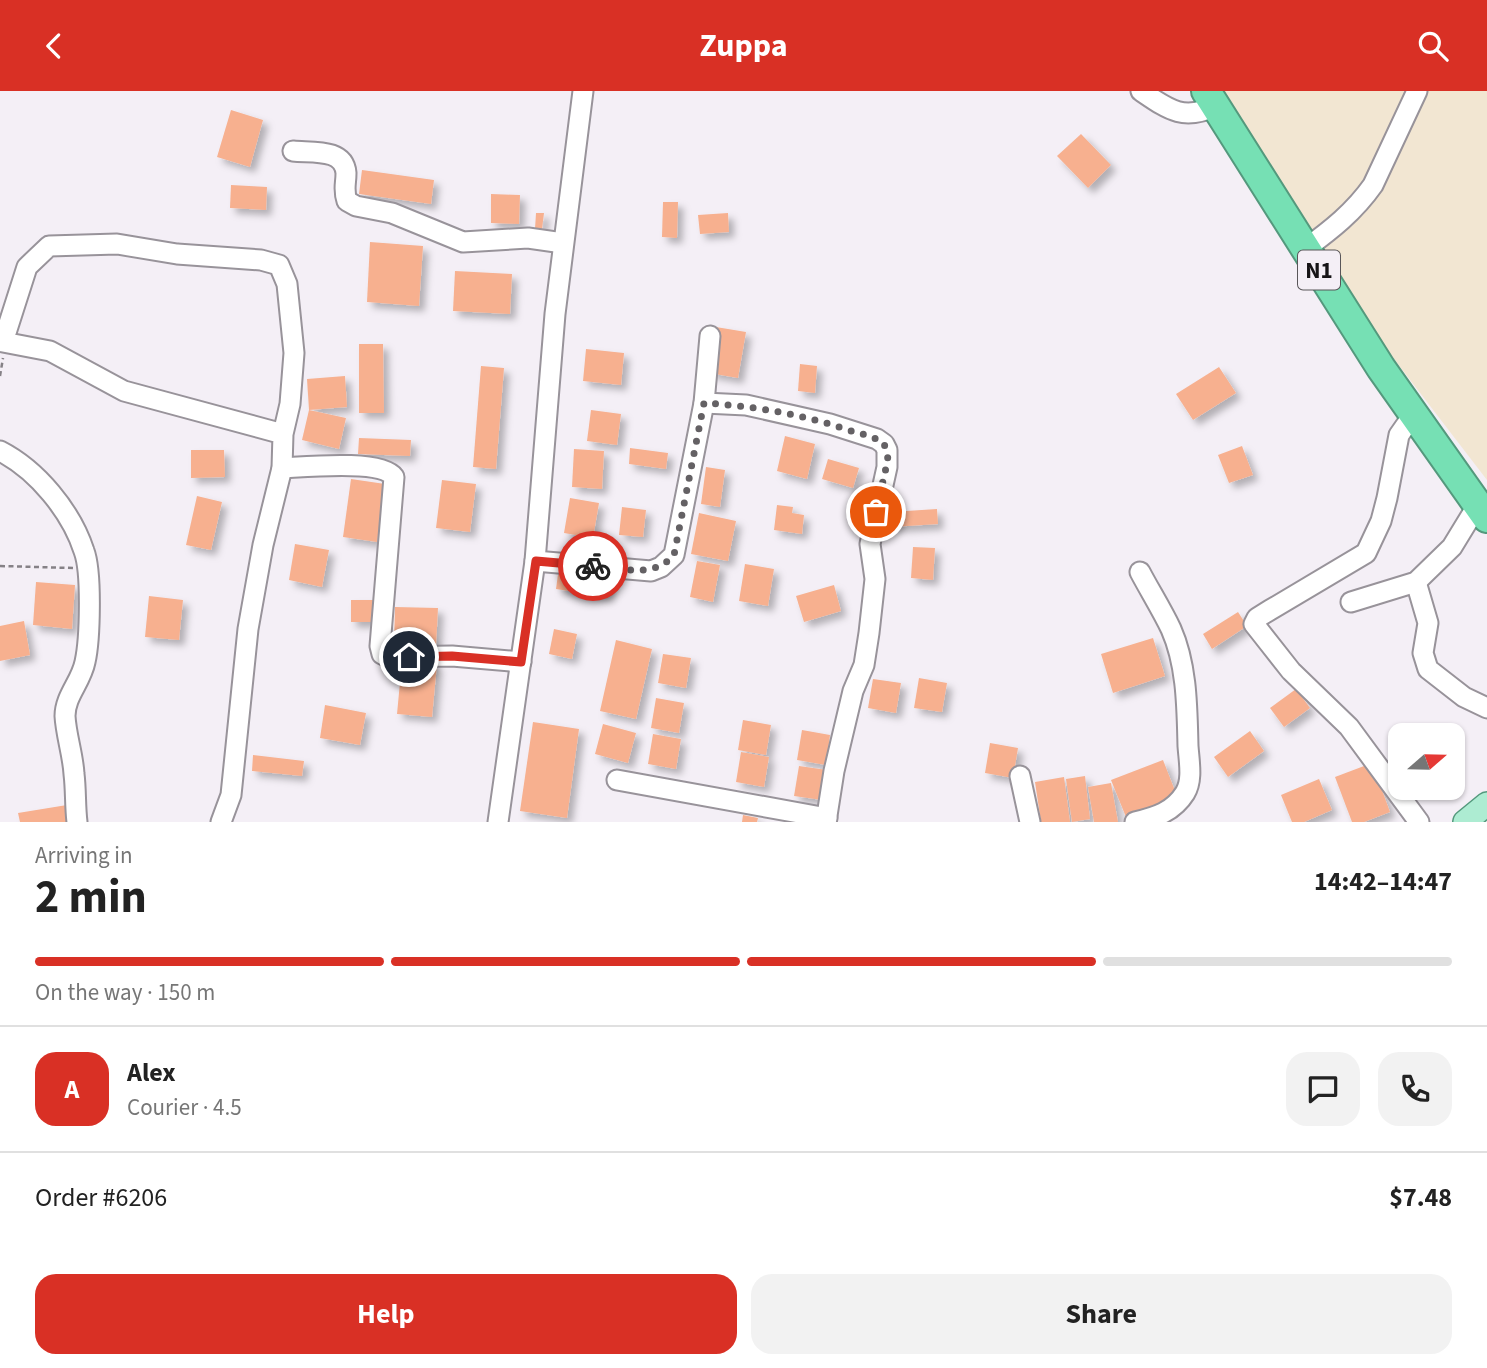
<!DOCTYPE html>
<html lang="en">
<head>
<meta charset="utf-8">
<style>
  body { margin:0; font-family:"Source Sans 3",sans-serif; background:#f2f2f2; color:#222; height:100vh; display:flex; flex-direction:column; font-size:26px; white-space:nowrap }
  * { box-sizing:border-box; margin:0 }
  p { font-size:23px; color:#767676 }
  .icon { flex:none; width:38px; height:38px; fill:none; stroke:currentColor; stroke-width:2; stroke-linecap:round; stroke-linejoin:round }
  .map { position:relative; height:731px; overflow:hidden }
  .panel { display:flex; flex-direction:column; background:#fff; flex:1 }
  .panel>* { flex:none }
  .needle { width:46px; rotate:70deg }
  .buttons { position:absolute; left:1388px; top:632px; display:grid; gap:14px }
  .buttons a { display:grid; place-items:center; width:77px; height:77px; border-radius:14px; background:#fff; box-shadow:0 2px 5px #0004; font-size:35px }
  .pin { position:absolute; display:grid; place-items:center; width:60px; height:60px; color:#fff; margin:-30px; border:4px solid #fff; border-radius:50%; box-shadow:0 2px 7px #0007 }
  .courier { position:absolute; display:grid; place-items:center; width:70px; height:70px; margin:-35px; border:5px solid #d93025; border-radius:50%; background:#fff; color:#222; box-shadow:0 2px 9px #0007 }
  .head em { font-style:normal; font-weight:700 }
  .head div { display:flex; flex-direction:column-reverse }
  .head { display:flex; align-items:center; justify-content:space-between; height:119px; padding:0 35px }
  h1 { font-size:46px; font-weight:700; line-height:52px }
  .bar { display:grid; grid-template-columns:repeat(4,1fr); gap:10px 7px; align-content:center; height:84px; padding:0 35px }
  .bar i { height:9px; border-radius:5px; background:#e0e0e0 }
  .bar .current { background:#d93025 }
  .bar p { grid-column:span 4 }
  .line { display:flex; align-items:center; gap:18px; padding:0 35px; border-top:2px solid #e0e0e0 }
  .line div { flex:1 }
  .round { display:grid; place-items:center; flex:none; width:74px; height:74px; border-radius:21px; background:#f2f2f2 }
  .action { display:flex; gap:14px; margin-top:auto; padding:14px 35px }
  .action a { flex:1; height:80px; border-radius:21px; background:#d93025; color:#fff; font-size:28px; font-weight:700; line-height:80px; text-align:center }
  .action a+a { background:#f2f2f2; color:#222 }
  header { display:flex; justify-content:space-between; align-items:center; height:91px; padding:0 35px; background:#d93025; color:#fff; font-size:32px; font-weight:700 }
  .map>svg:first-child { display:block }
</style>
</head>
<body>
<header><svg class="icon" aria-label="back" viewBox="0 0 24 24"><path d="M15 5l-7 7 7 7"/></svg>Zuppa<svg class="icon" aria-label="search" viewBox="0 0 24 24"><circle cx="10" cy="10" r="6"/><path d="M15 15l6 6"/></svg></header>
<div class="map">
<svg width="1487" height="731" viewBox="0 0 1487 731">
  <defs>
    <filter id="shadow"><feDropShadow dx="5.5" dy="5.5" stdDeviation="3.5" flood-color="#0004"/></filter>
  </defs>
  <rect width="100%" height="100%" fill="#f4eff6"/>
  <!-- commercial -->
  <path fill="#f2e6d2" d="M1215,0H1487V389L1324,177Z"/>
  <!-- building -->
  <g fill="#f7b08f" filter="url(#shadow)">
    <path d="M231,19L263,29L250,76L217,66Z"/>
    <path d="M1081,43L1111,74L1088,97L1057,65Z"/>
    <path d="M362,79L434,89L431,113L359,103Z"/>
    <path d="M231,94L267,96L266,119L230,117Z"/>
    <path d="M491,103L520,104L519,133L491,132Z"/>
    <path d="M663,111H678L677,147L662,146Z"/>
    <path d="M536,122H544L542,138H535Z"/>
    <path d="M728,122L729,141L700,143L698,124Z"/>
    <path d="M370,151L423,155L419,215L367,211Z"/>
    <path d="M455,180L512,183L510,223L453,220Z"/>
    <path d="M716,236L746,241L738,287L709,282Z"/>
    <path d="M359,253H383L384,322H359Z"/>
    <path d="M586,258L624,262L621,294L583,290Z"/>
    <path d="M800,273L817,275L815,302L798,300Z"/>
    <path d="M481,275L504,277L496,378L473,376Z"/>
    <path d="M1219,276L1236,302L1193,329L1176,303Z"/>
    <path d="M345,285L347,316L309,319L307,288Z"/>
    <path d="M309,319L346,327L339,358L302,349Z"/>
    <path d="M591,319L621,323L617,354L587,350Z"/>
    <path d="M785,345L815,353L807,388L777,380Z"/>
    <path d="M359,347L411,349L410,365L358,363Z"/>
    <path d="M1242,355L1253,384L1229,392L1218,364Z"/>
    <path d="M630,357L668,362L666,378L629,373Z"/>
    <path d="M574,358L604,360L602,398L572,396Z"/>
    <path d="M191,359H224L225,386L191,387Z"/>
    <path d="M828,368L859,377L853,397L822,388Z"/>
    <path d="M706,376L725,379L720,416L701,413Z"/>
    <path d="M351,388L385,393L377,451L343,446Z"/>
    <path d="M442,389L476,393L470,441L436,437Z"/>
    <path d="M197,405L222,411L211,459L186,454Z"/>
    <path d="M570,407L599,412L593,447L564,442Z"/>
    <path d="M777,414L793,416L792,422L804,424L802,443L774,439Z"/>
    <path d="M622,416L646,419L643,446L619,444Z"/>
    <path d="M937,418L938,433L892,436L891,421Z"/>
    <path d="M699,422L736,430L728,470L691,463Z"/>
    <path d="M295,453L329,459L322,496L289,489Z"/>
    <path d="M913,456L935,457L933,489L911,487Z"/>
    <path d="M697,470L720,474L713,511L690,506Z"/>
    <path d="M745,473L774,478L768,515L739,510Z"/>
    <path d="M559,476L611,484L608,506L556,498Z"/>
    <path d="M36,491L75,494L72,538L33,534Z"/>
    <path d="M834,494L841,520L804,531L796,505Z"/>
    <path d="M149,505L183,509L179,549L145,546Z"/>
    <path d="M351,509H379L378,531H351Z"/>
    <path d="M395,516L438,517L436,555L394,553Z"/>
    <path d="M1238,521L1247,535L1212,558L1203,543Z"/>
    <path d="M24,530L30,564L0,570V535Z"/>
    <path d="M554,538L577,543L572,568L549,563Z"/>
    <path d="M1153,547L1165,585L1113,602L1101,563Z"/>
    <path d="M616,549L652,558L636,628L600,620Z"/>
    <path d="M663,563L691,567L686,597L658,592Z"/>
    <path d="M402,570L437,573L432,626L397,623Z"/>
    <path d="M919,587L947,592L942,621L914,617Z"/>
    <path d="M873,588L901,592L896,622L868,617Z"/>
    <path d="M1296,598L1310,617L1284,636L1270,617Z"/>
    <path d="M656,607L684,612L679,642L651,637Z"/>
    <path d="M325,614L366,622L360,654L320,647Z"/>
    <path d="M743,629L771,634L766,664L738,659Z"/>
    <path d="M533,631L579,638L567,727L520,720Z"/>
    <path d="M603,633L636,642L628,672L595,663Z"/>
    <path d="M802,639L830,644L826,674L797,669Z"/>
    <path d="M1250,640L1264,660L1228,686L1214,666Z"/>
    <path d="M653,643L681,648L676,678L648,673Z"/>
    <path d="M990,652L1018,657L1013,687L985,682Z"/>
    <path d="M741,661L769,666L764,696L736,691Z"/>
    <path d="M253,664L304,670L302,685L252,680Z"/>
    <path d="M1163,669L1177,705L1126,726L1111,689Z"/>
    <path d="M1372,672L1390,721L1364,731H1352L1335,686Z"/>
    <path d="M799,675L827,679L822,709L794,705Z"/>
    <path d="M1085,685L1090,728L1072,731L1066,688Z"/>
    <path d="M1064,686L1070,731H1041L1035,691Z"/>
    <path d="M1319,688L1332,719L1304,731H1292L1281,704Z"/>
    <path d="M1111,692L1118,731H1094L1088,696Z"/>
    <path d="M67,714L70,731H20L18,722Z"/>
    <path d="M743,724L758,727L757,731H742Z"/>
  </g>
  <g fill="none" stroke-linecap="round" stroke-linejoin="round">
    <defs>
      <g id="minor">
        <path d="M1141,0C1169,19 1183,30 1216,15"/>
        <path d="M293,60C312,62 344,57 346,82C346,94 343,98 347,110L356,115L392,122L463,151L528,147L563,152"/>
        <path d="M1305,158C1331,139 1354,121 1373,94L1417,0"/>
        <path d="M704,312L746,314L830,333L877,348L884,353L887,359V376L870,453L875,488L869,542L864,574L853,600L834,680L826,731"/>
        <path d="M1413,324L1399,344L1387,407L1381,430L1366,462L1270,519L1257,527L1254,533L1291,580L1349,636L1419,731"/>
        <path d="M0,360C37,379 71,420 84,460C92,481 90,549 85,571C81,591 65,605 65,625C66,644 73,664 74,683C76,699 75,715 77,731"/>
        <path d="M282,377C304,376 381,368 394,386L380,555L382,563L388,566L452,565L521,571"/>
        <path d="M535,470L651,480L661,476L674,464L704,312L710,245"/>
        <path d="M1416,491L1428,532L1423,562L1428,578L1464,606L1487,617"/>
        <path d="M1351,511L1416,491L1452,456L1477,415"/>
        <path d="M1020,685L1030,731"/>
        <path d="M617,689L827,727"/>
        <path d="M221,731L231,704L248,538L263,454L282,377L283,343L290,313L294,262L287,193L279,174L261,169L177,163L117,153L49,155L27,176L3,251L50,260L124,300L283,343"/>
        <path d="M498,731L535,470L555,223L583,0"/>
        <path d="M1135,731C1156,726 1173,721 1185,702C1193,689 1189,670 1188,655C1187,616 1187,574 1171,538C1162,519 1150,500 1140,481"/>
      </g>
      <path id="major" d="M1465,731L1487,713"/>
      <path id="highway" d="M1206,0L1381,277L1487,427"/>
    </defs>
    <!-- minor casing -->
    <use href="#minor" stroke="#98939a" stroke-width="23"/>
    <!-- major casing -->
    <use href="#major" stroke="#54997d" stroke-width="26"/>
    <!-- highway casing -->
    <use href="#highway" stroke="#54997d" stroke-width="32"/>
    <!-- path -->
    <g stroke="#858186" stroke-width="2.5" stroke-dasharray="5 3.5" stroke-linecap="butt">
      <path d="M0,285L3,267"/>
      <path d="M0,475L73,477"/>
    </g>
    <!-- minor -->
    <use href="#minor" stroke="#fff" stroke-width="19"/>
    <!-- major -->
    <use href="#major" stroke="#adecd2" stroke-width="23"/>
    <!-- highway -->
    <use href="#highway" stroke="#76e0b4" stroke-width="28"/>
  </g>
  <g fill="none" stroke-linecap="round" stroke-linejoin="round">
    <!-- done -->
    <path stroke="#646164" stroke-width="7" stroke-dasharray="0 12.6" d="M593,475C622,477 653,488 674,464L704,312C753,315 802,323 848,339C861,343 873,345 884,352L888,368L876,421"/>
    <!-- route -->
    <path stroke="#d93025" stroke-width="9" d="M409,566L452,565L521,571L536,470L593,475"/>
  </g>
  <g text-anchor="middle" dominant-baseline="central" stroke-width="5" stroke-linejoin="round" paint-order="stroke">
    <!-- shield labels -->
    <rect fill="#f4eff6" stroke="#595659" stroke-width="2" x="1298" y="159.5" width="42" height="39" rx="5"/>
    <g font-size="23" font-weight="bold" fill="#161416">
      <text x="1319" y="179">N1</text>
    </g>
  </g>
</svg>
<div class="buttons">
<a><svg class="needle" viewBox="-14 -14 28 28"><path d="M0-13l5 13h-10z" fill="#e53935"/><path d="M0 13l5-13h-10z" fill="#767676"/></svg></a>
</div>
<div class="pin" style="left:876px;top:421px;background:#ea580c"><svg class="icon" aria-label="bag" viewBox="0 0 24 24"><path d="M5 8h14l-1 12H6zM9 8a3 3 0 0 1 6 0"/></svg></div>
<div class="pin" style="left:409px;top:566px;background:#1f2937"><svg class="icon" aria-label="home" viewBox="0 0 24 24"><path d="M3 11l9-7 9 7M6 9v11h12V9"/></svg></div>
<div class="courier" style="left:593px;top:475px"><svg class="icon" aria-label="bike" viewBox="0 0 24 24"><circle cx="6" cy="16" r="4"/><circle cx="18" cy="16" r="4"/><path d="M6 16l4-8h5l3 8M10 8l3 8H6M13 5h3"/></svg></div>
</div>
<section class="panel">
<div class="head"><div><h1>2 min</h1><p>Arriving in</p></div><em>14:42–14:47</em></div>
<div class="bar"><i class="current"></i><i class="current"></i><i class="current"></i><i></i><p>On the way · 150 m</p></div>
<div class="line" style="height:126px"><b class="round" style="background:#d93025;color:#fff">A</b><div><b>Alex</b><p>Courier · 4.5</p></div><a class="round"><svg class="icon" aria-label="chat" viewBox="0 0 24 24"><path d="M4 5h16v11H9l-5 4z"/></svg></a><a class="round"><svg class="icon" aria-label="phone" viewBox="0 0 24 24"><path d="M5 4h4l2 5-3 2q2 4 5 5l2-3 5 2v4C11 20 4 13 5 4z"/></svg></a></div>
<div class="line" style="height:91px"><div>Order #6206</div><b>$7.48</b></div>
<div class="action"><a>Help</a><a>Share</a></div>
</section>
</body>
</html>
